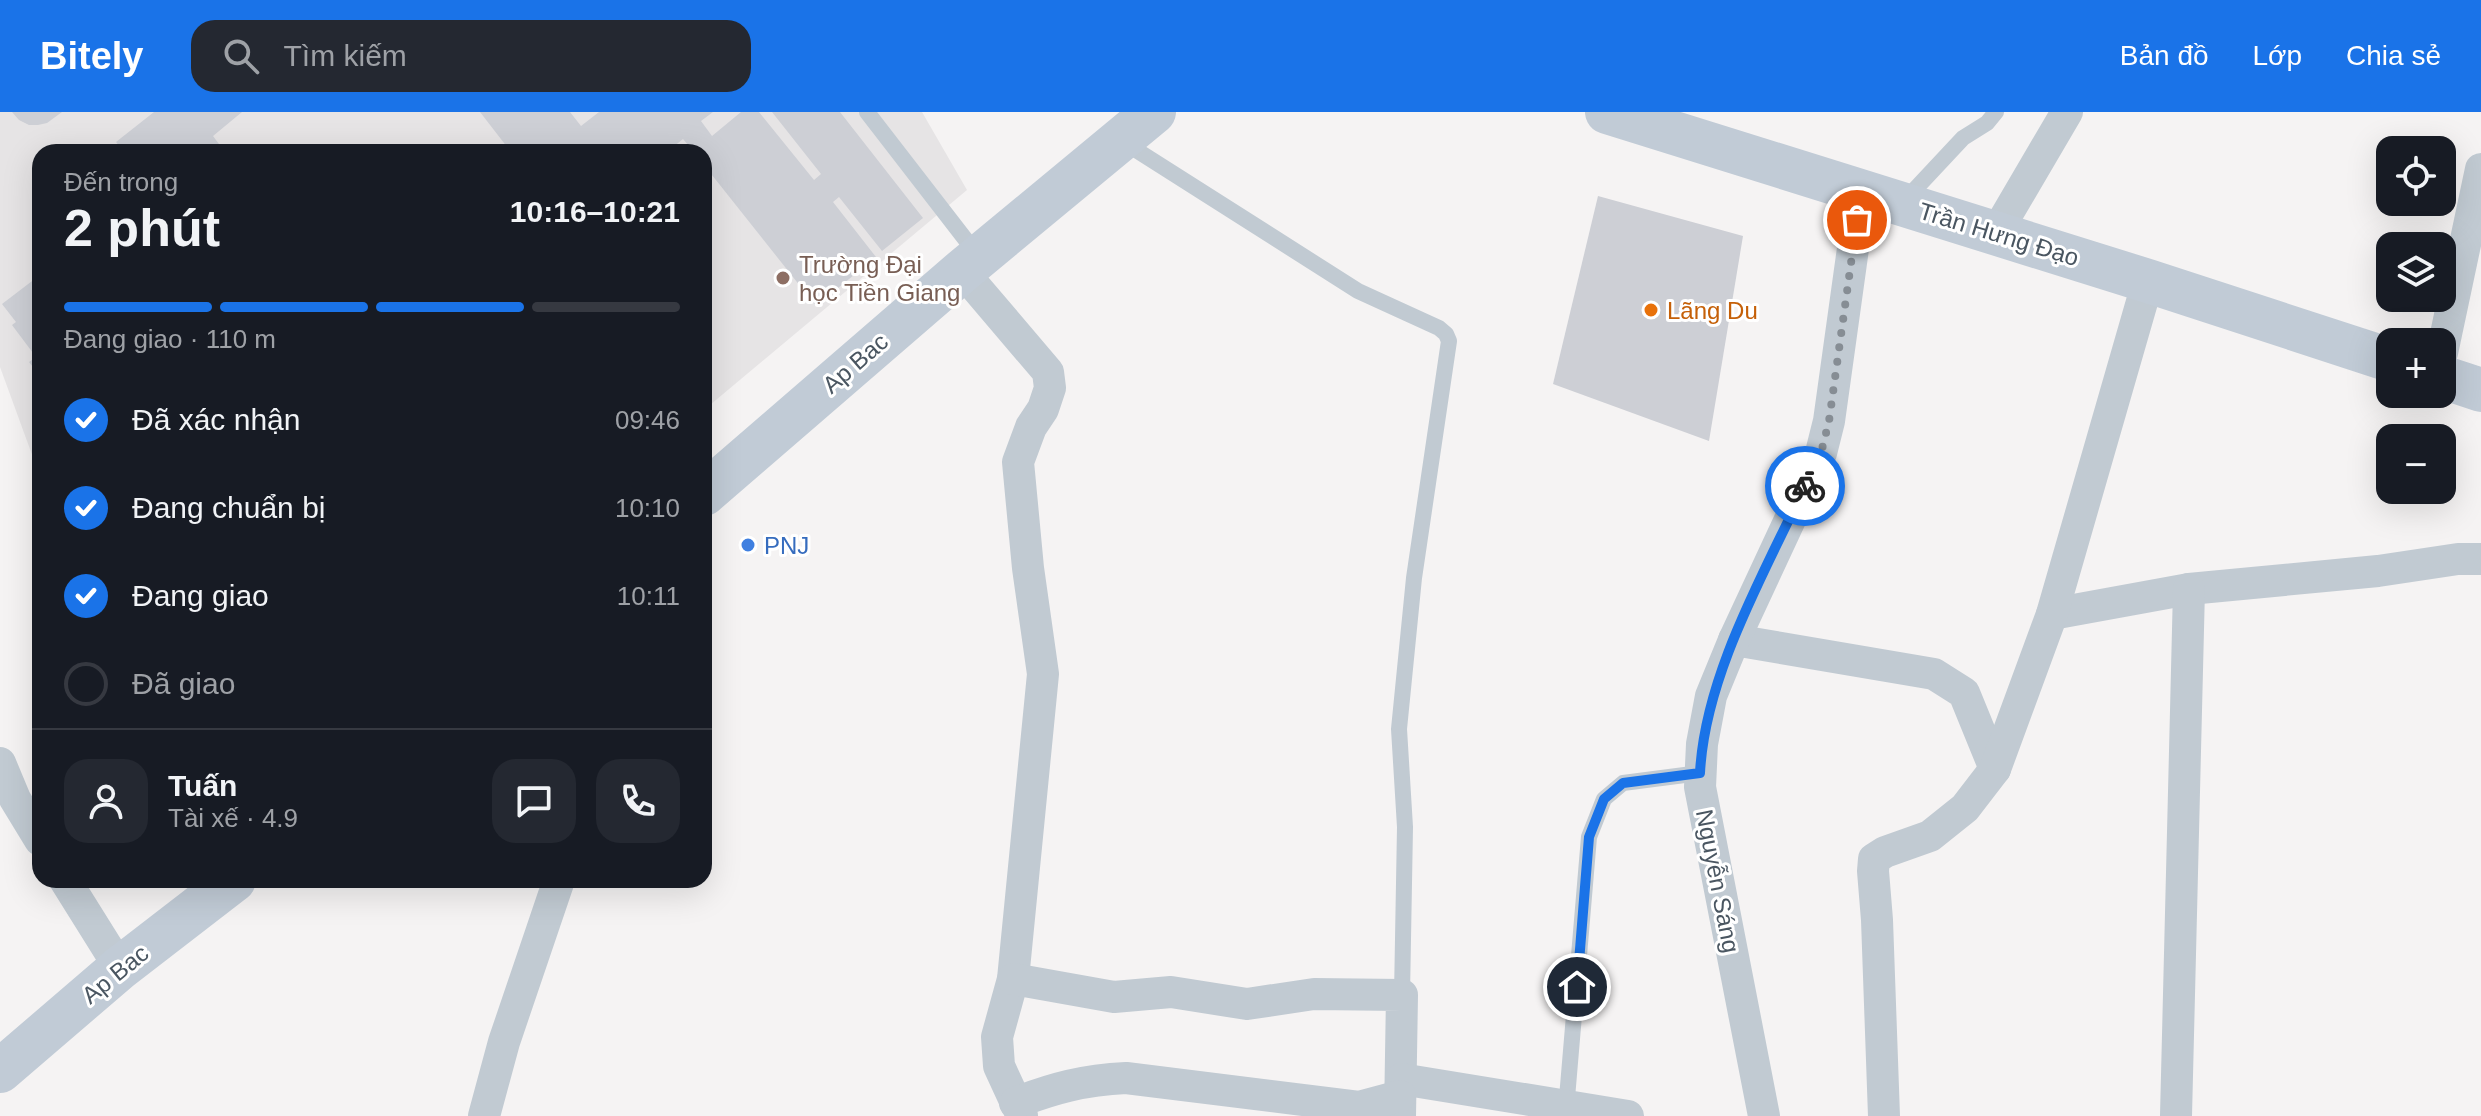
<!DOCTYPE html>
<html lang="vi">
<head>
<meta charset="utf-8">
<style>
  body { margin:0; font-family:Arial,sans-serif; background:#242831; color:#f1f3f6; height:100vh; display:flex; flex-direction:column; font-size:30px; white-space:nowrap }
  * { box-sizing:border-box; margin:0 }
  p { font-size:26px; color:#9ea1a6 }
  .icon { flex:none; width:44px; height:44px; fill:none; stroke:currentColor; stroke-width:2; stroke-linecap:round; stroke-linejoin:round }
  .map { position:relative; flex:1; overflow:hidden }
  .drawer { position:absolute; left:32px; top:32px; width:680px; height:744px; display:flex; flex-direction:column; background:#171b24; border-radius:24px; box-shadow:0 8px 32px #0002 }
  .drawer>* { flex:none }
  .buttons { position:absolute; left:2376px; top:24px; display:grid; gap:16px }
  .buttons a { display:grid; place-items:center; width:80px; height:80px; border-radius:16px; background:#171b24; box-shadow:0 8px 32px #0002; font-size:40px }
  .pin { position:absolute; display:grid; place-items:center; width:68px; height:68px; color:#fff; margin:-34px; border:4px solid #fff; border-radius:50%; box-shadow:0 2px 8px #0007 }
  .courier { position:absolute; display:grid; place-items:center; width:80px; height:80px; margin:-40px; border:6px solid #1a73e8; border-radius:50%; background:#fff; color:#222; box-shadow:0 2px 10px #0007 }
  .summary em { font-style:normal; font-weight:600 }
  .summary div { display:flex; flex-direction:column-reverse }
  .summary { display:flex; align-items:center; justify-content:space-between; height:136px; padding:0 32px }
  h1 { font-size:52px; font-weight:600; line-height:60px }
  .bar { display:grid; grid-template-columns:repeat(4,1fr); gap:12px 8px; align-content:center; height:96px; padding:0 32px }
  .bar i { height:10px; border-radius:6px; background:#363941 }
  .bar .selected { background:#1a73e8 }
  .bar p { grid-column:span 4 }
  .line { display:flex; align-items:center; gap:20px; padding:0 32px; border-top:2px solid #363941 }
  .line div { flex:1 }
  .round { display:grid; place-items:center; flex:none; width:84px; height:84px; border-radius:24px; background:#242831 }
  ol { padding:0 32px; list-style:none }
  li { display:flex; align-items:center; gap:24px; height:88px }
  li p { margin-inline-start:auto }
  li .icon { padding:8px; border-radius:50%; background:#1a73e8; color:#fff; stroke-width:4 }
  li:last-child { color:#9ea1a6 }
  li i { width:44px; height:44px; border:4px solid #363941; border-radius:50% }
  header { display:flex; align-items:center; gap:48px; box-sizing:border-box; height:112px; padding:0 40px; background:#1a73e8; color:#fff }
  header strong { font-size:38px }
  nav { display:flex; gap:44px; margin-inline-start:auto; font-size:28px }
  .search { width:560px; height:72px; background:#242831; display:flex; align-items:center; gap:20px; box-sizing:border-box; padding:0 28px; border-radius:24px; color:#9ea1a6; font-size:30px }
  .map>svg:first-child { display:block }
</style>
</head>
<body>
<header>
<strong>Bitely</strong>
<div class="search"><svg class="icon" aria-label="search" viewBox="0 0 24 24"><circle cx="10" cy="10" r="6"/><path d="M15 15l6 6"/></svg>Tìm kiếm</div>
<nav><a>Bản đồ</a><a>Lớp</a><a>Chia sẻ</a></nav>
</header>
<div class="map">
<svg width="2481" height="1004" viewBox="0 0 2481 1004">
  <rect width="100%" height="100%" fill="#f5f3f3"/>
  <!-- education -->
  <path fill="#e6e4e5" d="M0,0H922L967,78L704,298V40H40L38,359L0,255Z"/>
  <!-- building -->
  <g fill="#cdcfd5">
    <path d="M12,0H62L47,11L38,13H29L19,8Z"/>
    <path d="M154,0H242L213,24L222,36L217,40H124L116,30Z"/>
    <path d="M480,0H570L581,14L599,0H713L701,9L712,24L741,0H759L814,68L821,62L772,0H840L923,106L882,139L839,85L833,90L876,145L816,194L704,53V40H694L683,27L667,40H511Z"/>
    <path d="M1598,84L1743,124L1709,329L1553,272Z"/>
    <path d="M40,163V264L29,250L36,245L12,213L16,210L2,192Z"/>
  </g>
  <g fill="none" stroke-linecap="round" stroke-linejoin="round">
    <!-- lane -->
    <g stroke="#c1cad2" stroke-width="16">
      <path d="M867,0L979,145"/>
      <path d="M1122,29L1358,179L1439,216L1446,222L1449,229L1414,466L1399,617L1405,715L1402,883"/>
      <path d="M1905,88L1963,26L1987,11L1996,0"/>
      <path d="M1566,998L1589,725L1604,687L1623,671L1700,661"/>
    </g>
    <!-- street -->
    <g stroke="#c1cad2" stroke-width="32">
      <path d="M1996,121L2067,0"/>
      <path d="M962,159L1048,260L1050,276L1043,297L1031,315L1018,350L1028,456L1043,562L1013,867L997,925L999,954L1022,1004"/>
      <path d="M2442,241L2481,57"/>
      <path d="M2052,502L2189,477L2378,459L2458,447H2481"/>
      <path d="M1734,528L1934,562L1964,581L1995,657"/>
      <path d="M0,651L15,687L40,728"/>
      <path d="M65,768L120,856"/>
      <path d="M1013,867L1114,885L1171,880L1247,892L1314,882L1402,883L1400,1004"/>
      <path d="M1401,967L1628,1004"/>
      <path d="M1015,991C1054,976 1084,968 1126,966L1359,995L1400,984"/>
      <path d="M484,1004L504,930L559,768"/>
      <path d="M1764,1004L1700,675L1702,632L1711,584L1734,528L1821,341L1829,309L1861,79"/>
      <path d="M1884,1004L1877,808L1873,759L1874,747L1885,740L1930,724L1965,696L1995,657L2052,502L2148,169"/>
      <path d="M2176,1004L2189,477"/>
    </g>
    <!-- secondary -->
    <g stroke="#c1cbd6" stroke-width="44">
      <path d="M1607,0L2148,169L2390,248"/>
      <path d="M2442,265L2481,278"/>
      <path d="M704,382L962,159L1154,0"/>
      <path d="M0,959L120,856L234,768"/>
    </g>
  </g>
  <g fill="none" stroke-linecap="round" stroke-linejoin="round">
    <!-- done -->
    <path stroke="#868d94" stroke-width="8" stroke-dasharray="0 14.4" d="M1805,374L1821,341L1829,309L1857,108"/>
    <!-- route -->
    <path stroke="#1a73e8" stroke-width="10" d="M1577,875L1589,725L1604,687L1623,671L1700,661C1705,563 1764,462 1805,374"/>
  </g>
  <!-- markers -->
  <circle fill="#8d6e63" stroke="#fff" stroke-width="3" cx="783" cy="166" r="8"/>
  <circle fill="#e8710a" stroke="#fff" stroke-width="3" cx="1651" cy="198" r="8"/>
  <circle fill="#3f7fe0" stroke="#fff" stroke-width="3" cx="748" cy="433" r="8"/>
  <g text-anchor="middle" dominant-baseline="central" stroke-width="6" stroke-linejoin="round" paint-order="stroke">
    <!-- street labels -->
    <g font-size="24" fill="#4a5661" stroke="#fff">
      <text transform="translate(1999 122) rotate(17)">Trần Hưng Đạo</text>
      <text transform="translate(855 251) rotate(-41)">Ap Bac</text>
      <text transform="translate(1718 769) rotate(79)">Nguyễn Sáng</text>
      <text transform="translate(115 862) rotate(-39)">Ap Bac</text>
    </g>
    <!-- education labels -->
    <g font-size="24" fill="#785e54" stroke="#fff" text-anchor="start">
      <text x="799" y="152">Trường Đại<tspan x="799" dy="28">học Tiền Giang</tspan></text>
    </g>
    <!-- food labels -->
    <g font-size="24" fill="#c56008" stroke="#fff" text-anchor="start">
      <text x="1667" y="198">Lãng Du</text>
    </g>
    <!-- shop labels -->
    <g font-size="24" fill="#366cbe" stroke="#fff" text-anchor="start">
      <text x="764" y="433">PNJ</text>
    </g>
  </g>
</svg>
<div class="buttons">
<a><svg class="icon" aria-label="locate" viewBox="0 0 24 24"><circle cx="12" cy="12" r="6"/><path d="M12 2v4M12 18v4M2 12h4M18 12h4"/></svg></a>
<a><svg class="icon" aria-label="layers" viewBox="0 0 24 24"><path d="M12 4l9 5-9 5-9-5zM3 14l9 5 9-5"/></svg></a>
<a>+</a>
<a>−</a>
</div>
<div class="pin" style="left:1857px;top:108px;background:#ea580c"><svg class="icon" aria-label="bag" viewBox="0 0 24 24"><path d="M5 8h14l-1 12H6zM9 8a3 3 0 0 1 6 0"/></svg></div>
<div class="pin" style="left:1577px;top:875px;background:#1f2937"><svg class="icon" aria-label="home" viewBox="0 0 24 24"><path d="M3 11l9-7 9 7M6 9v11h12V9"/></svg></div>
<div class="courier" style="left:1805px;top:374px"><svg class="icon" aria-label="bike" viewBox="0 0 24 24"><circle cx="6" cy="16" r="4"/><circle cx="18" cy="16" r="4"/><path d="M6 16l4-8h5l3 8M10 8l3 8H6M13 5h3"/></svg></div>
<section class="drawer">
<div class="summary"><div><h1>2 phút</h1><p>Đến trong</p></div><em>10:16–10:21</em></div>
<div class="bar"><i class="selected"></i><i class="selected"></i><i class="selected"></i><i></i><p>Đang giao · 110 m</p></div>
<ol>
<li><svg class="icon" aria-label="check" viewBox="0 0 24 24"><path d="M5 12l5 5 9-10"/></svg>Đã xác nhận<p>09:46</p></li>
<li><svg class="icon" aria-label="check" viewBox="0 0 24 24"><path d="M5 12l5 5 9-10"/></svg>Đang chuẩn bị<p>10:10</p></li>
<li><svg class="icon" aria-label="check" viewBox="0 0 24 24"><path d="M5 12l5 5 9-10"/></svg>Đang giao<p>10:11</p></li>
<li><i></i>Đã giao</li>
</ol>
<div class="line" style="height:144px"><a class="round"><svg class="icon" aria-label="person" viewBox="0 0 24 24"><circle cx="12" cy="8" r="4"/><path d="M4 21q1-7 8-7t8 7"/></svg></a><div><b>Tuấn</b><p>Tài xế · 4.9</p></div><a class="round"><svg class="icon" aria-label="chat" viewBox="0 0 24 24"><path d="M4 5h16v11H9l-5 4z"/></svg></a><a class="round"><svg class="icon" aria-label="phone" viewBox="0 0 24 24"><path d="M5 4h4l2 5-3 2q2 4 5 5l2-3 5 2v4C11 20 4 13 5 4z"/></svg></a></div>
</section>
</div>
</body>
</html>
